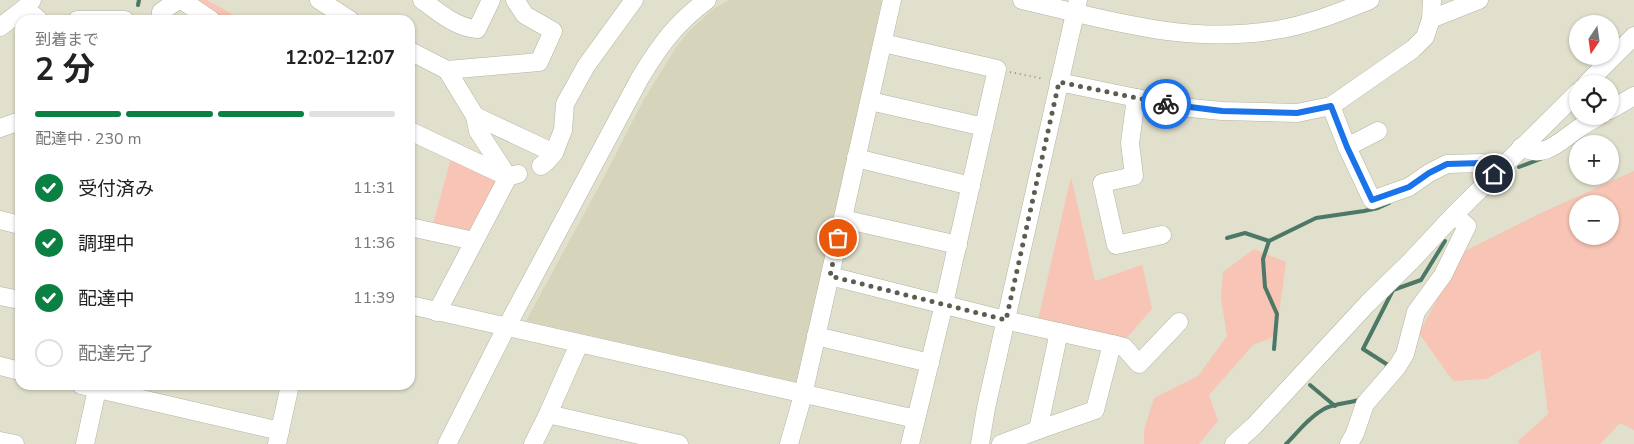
<!DOCTYPE html>
<html lang="ja">
<head>
<meta charset="utf-8">
<style>
  body { margin:0; font-family:"Nunito Sans","Noto Sans JP",sans-serif; background:#f2f2f2; color:#222; height:100vh; display:flex; flex-direction:column; font-size:19px; white-space:nowrap }
  * { box-sizing:border-box; margin:0 }
  p { font-size:16px; color:#767676 }
  .icon { flex:none; width:28px; height:28px; fill:none; stroke:currentColor; stroke-width:2; stroke-linecap:round; stroke-linejoin:round }
  .map { position:relative; flex:1; overflow:hidden }
  .side { position:absolute; left:15px; top:15px; width:400px; height:375px; display:flex; flex-direction:column; background:#fff; border-radius:15px; box-shadow:0 1px 4px #0004 }
  .side>* { flex:none }
  .needle { width:32px; rotate:193deg }
  .controls { position:absolute; left:1569px; top:15px; display:grid; gap:10px }
  .controls a { display:grid; place-items:center; width:50px; height:50px; border-radius:50%; background:#fff; box-shadow:0 1px 4px #0004; font-size:25px }
  .pin { position:absolute; display:grid; place-items:center; width:42px; height:42px; color:#fff; margin:-21px; border:2px solid #fff; border-radius:50%; box-shadow:0 1px 5px #0007 }
  .courier { position:absolute; display:grid; place-items:center; width:50px; height:50px; margin:-25px; border:4px solid #1a73e8; border-radius:50%; background:#fff; color:#222; box-shadow:0 1px 6px #0007 }
  .headline em { font-style:normal; font-weight:700 }
  .headline div { display:flex; flex-direction:column-reverse }
  .headline { display:flex; align-items:center; justify-content:space-between; height:85px; padding:0 20px }
  h1 { font-size:32px; font-weight:700; line-height:38px }
  .bar { display:grid; grid-template-columns:repeat(4,1fr); gap:8px 5px; align-content:center; height:60px; padding:0 20px }
  .bar i { height:6px; border-radius:4px; background:#e0e0e0 }
  .bar .current { background:#0b8043 }
  .bar p { grid-column:span 4 }
  ol { padding:0 20px; list-style:none }
  li { display:flex; align-items:center; gap:15px; height:55px }
  li p { margin-inline-start:auto }
  li .icon { padding:5px; border-radius:50%; background:#0b8043; color:#fff; stroke-width:4 }
  li:last-child { color:#767676 }
  li i { width:28px; height:28px; border:2px solid #e0e0e0; border-radius:50% }
  .map>svg:first-child { display:block }
</style>
</head>
<body>
<div class="map">
<svg width="1634" height="444" viewBox="0 0 1634 444">
  <rect width="100%" height="100%" fill="#e1e0cd"/>
  <!-- built -->
  <path fill="#d6d4ba" d="M729,0H882L831,233L796,382L526,321L603,179L643,101L675,49L688,32L713,9Z"/>
  <!-- green -->
  <g fill="#f7c4b5" fill-rule="evenodd">
    <path d="M188,0H207L243,20H218Z"/>
    <path d="M452,154L503,179L470,236L432,228Z"/>
    <path d="M1634,171V430L1620,423L1600,444H1520L1517,442L1548,414L1540,350L1486,379L1453,381L1419,333L1463,252L1541,213ZM1578,204H1610V236H1578Z"/>
    <path d="M1071,177L1095,281L1142,265L1143,268L1152,309L1122,343L1037,324Z"/>
    <path d="M1254,249L1286,262L1276,336L1253,345L1209,395L1218,421L1199,444H1144V430L1154,398L1198,376L1227,336L1221,298L1223,272Z"/>
  </g>
  <g fill="none" stroke-linecap="round" stroke-linejoin="round">
    <!-- stream -->
    <g stroke="#4d7866" stroke-width="4">
      <path d="M138,5L139,0"/>
      <path d="M1519,167L1543,158"/>
      <path d="M1227,238L1245,233L1269,241"/>
      <path d="M1274,349L1277,314L1265,287L1263,259L1269,241L1316,218L1364,211L1378,208L1389,203"/>
      <path d="M1386,368L1388,365L1363,349L1393,290L1421,280L1445,241"/>
      <path d="M1310,385L1335,406"/>
      <path d="M1286,444C1298,432 1309,417 1324,409C1332,404 1349,403 1359,400L1360,398"/>
    </g>
    <defs>
      <g id="minor">
        <path d="M182,0L211,20"/>
        <path d="M319,0L350,20"/>
        <path d="M422,0C438,12 457,28 477,29L491,0"/>
        <path d="M1022,0C1107,20 1187,45 1276,30C1308,25 1340,12 1370,0"/>
        <path d="M25,8L39,20"/>
        <path d="M1431,19L1479,0"/>
        <path d="M77,20H125"/>
        <path d="M161,20V12L178,0"/>
        <path d="M0,27L25,8L32,0"/>
        <path d="M883,43L997,69L944,304L910,444"/>
        <path d="M410,51L447,70L539,62L553,31L525,15L515,0"/>
        <path d="M447,70L475,116L554,153"/>
        <path d="M1059,82L1180,107L1222,111L1297,113L1331,106L1413,49L1425,37L1431,19L1432,0"/>
        <path d="M1586,84L1634,36"/>
        <path d="M1136,98L1130,143L1134,176L1102,183L1116,245L1162,235"/>
        <path d="M870,101L984,127"/>
        <path d="M1331,106L1347,147L1372,200L1409,187L1429,173L1447,164L1482,163L1486,165L1494,174"/>
        <path d="M1610,110L1634,96"/>
        <path d="M475,116L478,131L508,177"/>
        <path d="M0,128L20,121"/>
        <path d="M410,131L508,177"/>
        <path d="M1347,147L1378,131"/>
        <path d="M1521,147C1544,159 1558,143 1575,131C1582,125 1591,121 1599,116"/>
        <path d="M856,158L971,186"/>
        <path d="M541,166L547,161L554,153L563,130L565,104L586,66L634,0"/>
        <path d="M843,219L958,245"/>
        <path d="M0,220L20,225"/>
        <path d="M410,227L474,241"/>
        <path d="M830,276L1005,320L1112,344L1095,410L1038,430L1001,444"/>
        <path d="M0,296L20,300"/>
        <path d="M410,305L916,419"/>
        <path d="M437,312L508,177L518,174"/>
        <path d="M816,336L930,363"/>
        <path d="M1112,344L1124,347L1139,364L1179,322"/>
        <path d="M0,366L20,371"/>
        <path d="M81,385L280,431"/>
        <path d="M548,414L679,444"/>
        <path d="M1038,430L1059,332"/>
        <path d="M0,441L15,444"/>
        <path d="M85,444L98,385"/>
        <path d="M277,444L290,385"/>
        <path d="M447,444L506,328L640,78C660,45 676,23 707,0"/>
        <path d="M533,444L548,414L579,344"/>
        <path d="M789,444L803,395L892,0"/>
        <path d="M980,444L986,408L1078,0"/>
        <path d="M1234,444L1254,426L1368,303L1411,261L1454,215L1578,92"/>
        <path d="M1349,444L1355,433L1365,404L1397,367L1405,354L1416,312L1443,275L1467,226L1454,215"/>
      </g>
    </defs>
    <!-- minor casing -->
    <use href="#minor" stroke="#b4b3a0" stroke-width="19"/>
    <!-- path -->
    <path stroke="#979687" stroke-width="2" stroke-dasharray="1 4" stroke-linecap="butt" d="M1010,72L1044,79"/>
    <!-- minor -->
    <use href="#minor" stroke="#fff" stroke-width="18"/>
  </g>
  <g fill="none" stroke-linecap="round" stroke-linejoin="round">
    <!-- done -->
    <path stroke="#5d5c51" stroke-width="5" stroke-dasharray="0 9" d="M838,238L830,276L1006,320L1059,82L1166,104"/>
    <!-- route -->
    <path stroke="#1a73e8" stroke-width="6" d="M1166,104L1222,111L1297,113L1331,106L1347,147L1372,200L1409,187L1429,173L1447,164L1482,163L1486,165L1494,174"/>
  </g>
</svg>
<div class="controls">
<a><svg class="needle" viewBox="-14 -14 28 28"><path d="M0-13l5 13h-10z" fill="#e53935"/><path d="M0 13l5-13h-10z" fill="#767676"/></svg></a>
<a><svg class="icon" aria-label="locate" viewBox="0 0 24 24"><circle cx="12" cy="12" r="6"/><path d="M12 2v4M12 18v4M2 12h4M18 12h4"/></svg></a>
<a>+</a>
<a>−</a>
</div>
<div class="pin" style="left:838px;top:238px;background:#ea580c"><svg class="icon" aria-label="bag" viewBox="0 0 24 24"><path d="M5 8h14l-1 12H6zM9 8a3 3 0 0 1 6 0"/></svg></div>
<div class="pin" style="left:1494px;top:174px;background:#1f2937"><svg class="icon" aria-label="home" viewBox="0 0 24 24"><path d="M3 11l9-7 9 7M6 9v11h12V9"/></svg></div>
<div class="courier" style="left:1166px;top:104px"><svg class="icon" aria-label="bike" viewBox="0 0 24 24"><circle cx="6" cy="16" r="4"/><circle cx="18" cy="16" r="4"/><path d="M6 16l4-8h5l3 8M10 8l3 8H6M13 5h3"/></svg></div>
<section class="side">
<div class="headline"><div><h1>2 分</h1><p>到着まで</p></div><em>12:02–12:07</em></div>
<div class="bar"><i class="current"></i><i class="current"></i><i class="current"></i><i></i><p>配達中 · 230 m</p></div>
<ol>
<li><svg class="icon" aria-label="check" viewBox="0 0 24 24"><path d="M5 12l5 5 9-10"/></svg>受付済み<p>11:31</p></li>
<li><svg class="icon" aria-label="check" viewBox="0 0 24 24"><path d="M5 12l5 5 9-10"/></svg>調理中<p>11:36</p></li>
<li><svg class="icon" aria-label="check" viewBox="0 0 24 24"><path d="M5 12l5 5 9-10"/></svg>配達中<p>11:39</p></li>
<li><i></i>配達完了</li>
</ol>
</section>
</div>
</body>
</html>
